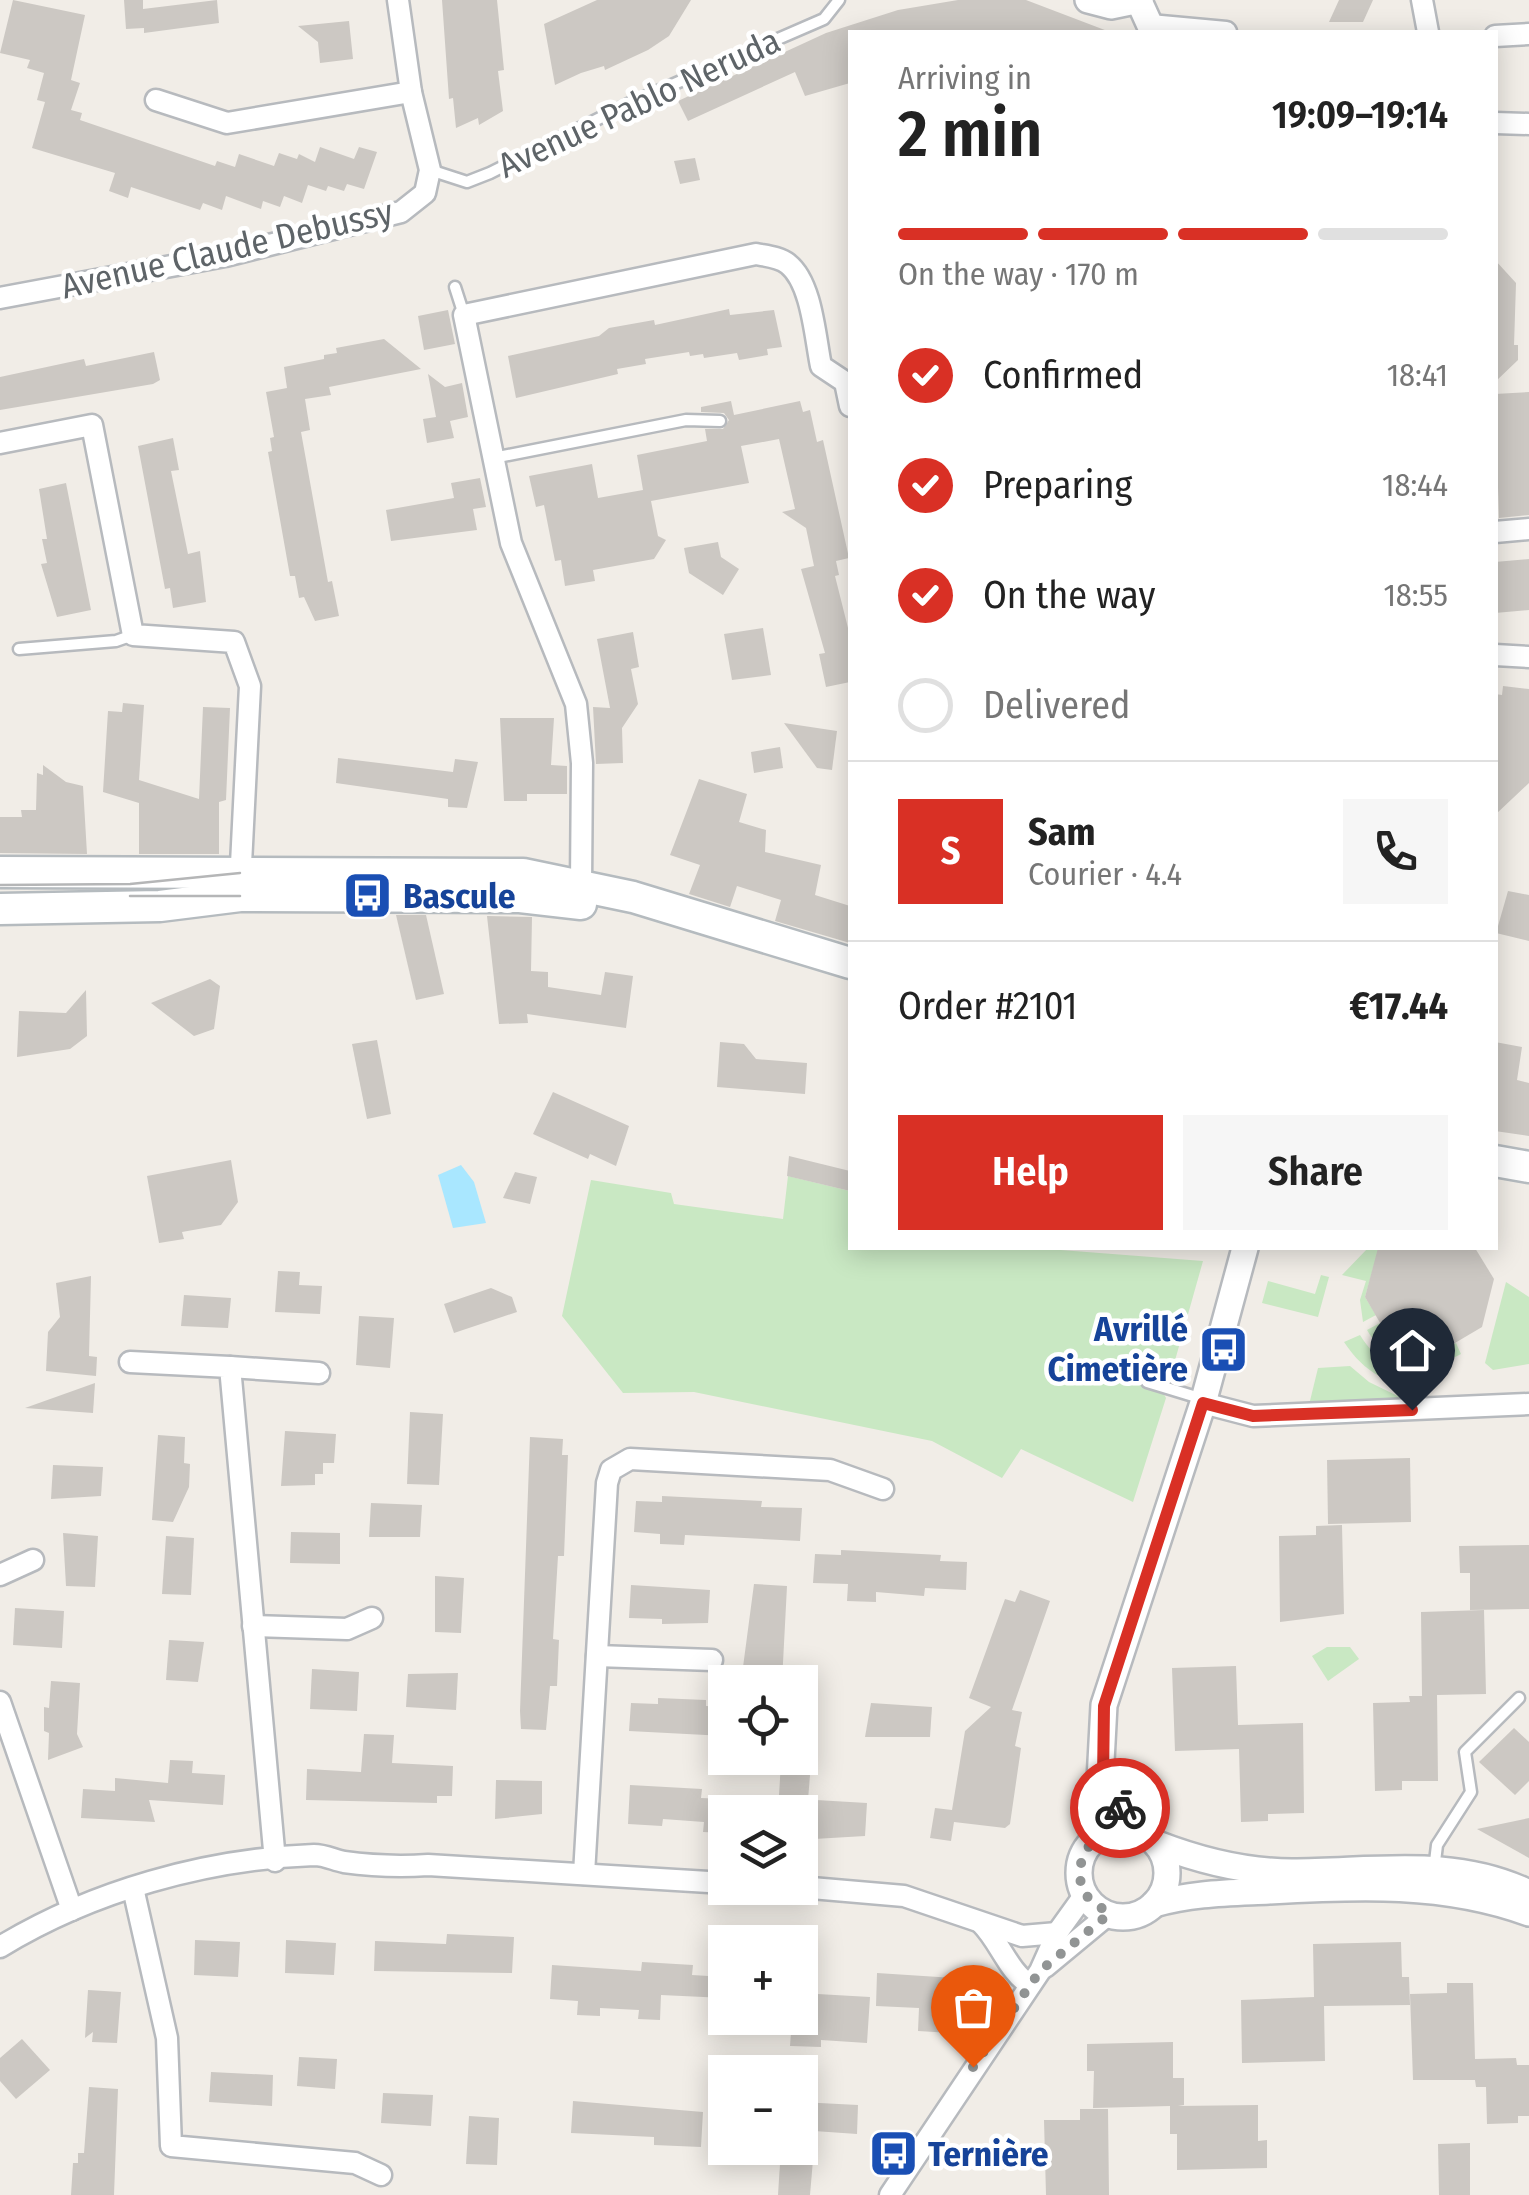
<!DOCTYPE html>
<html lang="en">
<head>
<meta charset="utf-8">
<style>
  body { margin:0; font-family:"Fira Sans Condensed",sans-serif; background:#f6f6f6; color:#222; height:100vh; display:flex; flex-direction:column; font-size:38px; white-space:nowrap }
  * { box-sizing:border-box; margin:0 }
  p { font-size:32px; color:#767676 }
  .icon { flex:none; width:55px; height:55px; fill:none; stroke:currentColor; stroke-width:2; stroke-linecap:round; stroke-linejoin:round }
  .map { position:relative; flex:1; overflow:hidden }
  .drawer { position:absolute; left:848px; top:30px; width:650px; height:1220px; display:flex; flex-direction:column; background:#fff; border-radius:0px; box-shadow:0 5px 25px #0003 }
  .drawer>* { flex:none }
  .controls { position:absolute; left:708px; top:1665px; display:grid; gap:20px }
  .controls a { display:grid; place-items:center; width:110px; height:110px; border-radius:0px; background:#fff; box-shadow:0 5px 25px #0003; font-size:50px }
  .pin { position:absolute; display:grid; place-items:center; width:85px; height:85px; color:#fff; margin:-102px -42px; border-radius:50% 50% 50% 0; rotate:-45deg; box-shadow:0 0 10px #0007 }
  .pin .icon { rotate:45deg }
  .courier { position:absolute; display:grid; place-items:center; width:100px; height:100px; margin:-50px; border:8px solid #d93025; border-radius:50%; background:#fff; color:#222; box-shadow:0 2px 12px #0007 }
  .overview em { font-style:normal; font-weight:600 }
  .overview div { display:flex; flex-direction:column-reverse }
  .overview { display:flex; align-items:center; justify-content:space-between; height:170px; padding:0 50px }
  h1 { font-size:65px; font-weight:600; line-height:75px }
  .bar { display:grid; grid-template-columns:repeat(4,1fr); gap:15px 10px; align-content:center; height:120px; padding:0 50px }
  .bar i { height:12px; border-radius:8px; background:#e0e0e0 }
  .bar .on { background:#d93025 }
  .bar p { grid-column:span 4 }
  .line { display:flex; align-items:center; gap:25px; padding:0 50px; border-top:2px solid #e0e0e0 }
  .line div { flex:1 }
  .round { display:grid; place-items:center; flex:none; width:105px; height:105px; border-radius:0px; background:#f6f6f6 }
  ol { padding:0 50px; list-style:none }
  li { display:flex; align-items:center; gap:30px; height:110px }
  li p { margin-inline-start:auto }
  li .icon { padding:10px; border-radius:50%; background:#d93025; color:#fff; stroke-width:4 }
  li:last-child { color:#767676 }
  li i { width:55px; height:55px; border:5px solid #e0e0e0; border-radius:50% }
  .action { display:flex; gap:20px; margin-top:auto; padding:20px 50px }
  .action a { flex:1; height:115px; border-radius:0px; background:#d93025; color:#fff; font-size:40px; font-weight:600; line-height:115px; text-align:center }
  .action a+a { background:#f6f6f6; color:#222 }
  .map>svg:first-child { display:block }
</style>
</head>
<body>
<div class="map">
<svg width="1529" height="2195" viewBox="0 0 1529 2195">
  <rect width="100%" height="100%" fill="#f1ede7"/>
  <!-- green -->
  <g fill="#c9e8c3">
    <path d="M788,1176L850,1191V1248H1035L1203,1261L1174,1364L1156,1380L1166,1398L1133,1502L1021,1449L1002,1478L932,1441L694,1392L623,1393L562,1316L591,1180L671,1193L674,1204L783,1219Z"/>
    <path d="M1368,1248H1379L1365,1297L1376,1315L1363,1322L1360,1300L1366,1281L1342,1275Z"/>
    <path d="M1321,1275L1329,1277L1318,1317L1262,1303L1268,1281L1315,1294Z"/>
    <path d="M1506,1282L1529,1297V1364L1493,1370L1485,1363Z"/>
    <path d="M1380,1323L1391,1340L1438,1353L1456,1343L1461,1354C1425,1374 1388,1366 1367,1330Z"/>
    <path d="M1360,1335C1376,1361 1399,1374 1429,1374L1431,1387C1392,1388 1365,1374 1344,1342Z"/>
    <path d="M1350,1366L1369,1382L1410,1402L1309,1405L1318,1368Z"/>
    <path d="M1327,1647H1350L1359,1659L1328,1681L1312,1656Z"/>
  </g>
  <!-- water -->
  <path fill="#a9e7ff" d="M461,1165L474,1182L486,1223L453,1228L438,1175Z"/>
  <!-- building -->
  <g fill="#ccc8c3">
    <path d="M13,0L85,15L71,80L80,83L71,110L82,113L80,120L215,166L217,161L235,167L239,154L274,166L279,153L297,159L299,154L315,162L320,147L354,159L359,147L377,152L364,189L347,184L344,191L328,186L326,191L308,185L302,203L284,196L280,207L263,201L261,209L226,196L222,210L203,203L200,210L131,187L128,198L109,191L115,173L32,148L45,102L37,100L44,73L27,68L30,60L0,53Z"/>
    <path d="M124,0H143V9L217,0L219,23L144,33V28L126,29Z"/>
    <path d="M442,0H497L504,70L498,71L503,111L479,125L478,118L456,128L453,98L449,99Z"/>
    <path d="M597,0H691L669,36L648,50L605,70L604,66L581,73L555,85L544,24Z"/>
    <path d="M958,0H1026L1110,32H850V83L805,96L795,72L688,121L678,101L826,33L898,10Z"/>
    <path d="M1339,0H1373L1363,22H1329Z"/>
    <path d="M349,21L353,59L320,63L318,42L298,26Z"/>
    <path d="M695,158L700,180L680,184L674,161Z"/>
    <path d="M1495,260L1516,283L1514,345H1518V360L1495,382Z"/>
    <path d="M729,309L730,315L774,310L782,347L767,349L768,355L739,360L737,353L704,358L703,354L690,356L689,352L645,359L646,364L617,369L618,374L516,398L508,356L599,336L609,328L654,320L655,325Z"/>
    <path d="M448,310L455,344L424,350L418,316Z"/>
    <path d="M384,339L421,369L329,387L331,395L305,399L310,430L301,432L328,582L332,581L339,616L315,621L304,597L299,598L295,576H290L268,452L272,451L270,438L274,437L266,392L287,388L284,367L324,359V355L337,353L336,348Z"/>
    <path d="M154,352L160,380L153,384L0,410V377L84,359L86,366Z"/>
    <path d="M428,374L445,387L462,383L468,417L450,421L454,438L427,443L423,419L436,417Z"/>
    <path d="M1529,392V515L1499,518L1495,394Z"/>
    <path d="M731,401L734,415L800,401L803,412L810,410L817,442L823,440L849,558L836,561L839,575L835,576L850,636V682L826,687L819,654L825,653L801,569L814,566L806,528L782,512L795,509L779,439L741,446L749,483L651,501L658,536L666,540L654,559L593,570L595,581L565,586L561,560L555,561L544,505L536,507L529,476L592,464L598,498L643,490L637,455L707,441L705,429H723L729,420L724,413L701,412V407Z"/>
    <path d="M173,438L179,470L171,471L188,554L200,551L206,602L173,608L170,588L165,589L138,446Z"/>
    <path d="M480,478L486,507L473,509L477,530L391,541L386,510L454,498L451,483Z"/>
    <path d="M66,483L91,610L57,617L41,564L47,563L42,539H47L39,489Z"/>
    <path d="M718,542L721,557L739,569L723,595L689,573L684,548Z"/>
    <path d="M1529,559V610L1495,613V562Z"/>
    <path d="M763,628L771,675L732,680L724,634Z"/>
    <path d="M633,632L639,667L631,669L638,704L622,728L623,763L596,764L593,707L610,708L597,639Z"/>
    <path d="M1503,686L1529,689V783L1495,815V694L1502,695Z"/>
    <path d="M123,703L144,705L139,780L199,799L203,707L230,708L226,800L219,802V854H139V803L103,792L108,711L122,712Z"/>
    <path d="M500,718H554L551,765L567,766V794H527V801H504Z"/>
    <path d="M784,723L837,731L832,770L817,768Z"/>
    <path d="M780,747L783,768L754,773L751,752Z"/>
    <path d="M338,758L453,772L455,759L478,762L467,808L448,807V799L336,783Z"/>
    <path d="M43,765L66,782L83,786L87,854L0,853V817H22L21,810H36L37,773L43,775Z"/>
    <path d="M699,779L747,794L739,822L766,830L765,852L821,865L815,895L850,906V943L775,921L781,900L737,886L730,907L689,894L700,865L670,855Z"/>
    <path d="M1508,891L1529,895V941L1496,933Z"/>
    <path d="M396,915H426L444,994L416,1000Z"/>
    <path d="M487,916L532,917L531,971L548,972V987L601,995L605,972L633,976L626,1028L527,1014L528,1023L499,1024Z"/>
    <path d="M210,979L220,986L214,1029L194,1036L151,1003Z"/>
    <path d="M86,990L87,1036L70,1049L17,1057L19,1011L66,1013Z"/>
    <path d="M377,1040L391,1114L367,1119L352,1044Z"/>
    <path d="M720,1042L744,1044L756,1059L807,1063L805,1094L717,1087Z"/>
    <path d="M1495,1042L1522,1047L1517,1080L1529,1083V1136L1495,1131Z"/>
    <path d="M553,1092L629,1126L616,1166L590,1154L588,1159L533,1134Z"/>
    <path d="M789,1156L850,1171V1191L787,1176Z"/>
    <path d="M231,1160L238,1202L221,1225L182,1232L184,1239L159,1243L147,1176Z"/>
    <path d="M515,1172L537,1177L530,1204L503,1198Z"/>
    <path d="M1378,1248H1475L1494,1279L1482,1327L1438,1353L1390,1340L1365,1297Z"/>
    <path d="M278,1271L300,1272L299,1285L322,1286L320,1314L275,1312Z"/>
    <path d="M91,1276L89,1356L97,1357L96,1376L46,1371L48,1332L60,1317L56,1283Z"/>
    <path d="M491,1288L512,1297L517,1312L454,1333L444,1304Z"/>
    <path d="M184,1295L231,1298L228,1328L181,1326Z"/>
    <path d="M359,1316L394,1318L390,1368L356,1365Z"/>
    <path d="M95,1383L93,1413L25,1408Z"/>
    <path d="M410,1412L443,1414L439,1485L407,1484Z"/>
    <path d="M285,1431L336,1434L334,1463H323V1474H315V1485L281,1486Z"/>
    <path d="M158,1435L185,1437L184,1463L190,1464L189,1487L173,1522L152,1520Z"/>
    <path d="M530,1437L563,1439L562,1455H568L564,1556H558L553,1639L559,1640L557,1686H550L546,1730L521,1729L520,1711Z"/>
    <path d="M1410,1458L1411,1522L1328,1524L1327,1460Z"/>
    <path d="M53,1465L103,1467L101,1496L51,1499Z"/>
    <path d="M662,1496L762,1501L761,1507L802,1508L800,1541L685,1535L684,1545L660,1544V1534L634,1532L636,1501L662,1502Z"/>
    <path d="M371,1503L422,1505L420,1537H369Z"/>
    <path d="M1342,1525L1344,1614L1280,1622L1279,1536L1316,1535V1526Z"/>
    <path d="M291,1532L340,1533V1564L290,1563Z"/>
    <path d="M63,1533L98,1536L95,1587L66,1586Z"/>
    <path d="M166,1536L194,1538L191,1595L162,1594Z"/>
    <path d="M1529,1545V1609L1470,1610V1573H1460L1459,1546Z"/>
    <path d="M841,1550L941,1555L940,1561L967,1562L966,1590L925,1588L924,1596L876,1592V1602L847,1601L848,1584L813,1583L815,1554L841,1555Z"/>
    <path d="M435,1576L464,1578L461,1633L435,1632Z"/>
    <path d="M754,1584L787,1586L782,1682H749V1667H743Z"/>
    <path d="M631,1585L710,1590L708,1623L662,1624V1619L629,1618Z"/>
    <path d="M1020,1590L1050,1601L1012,1710L1022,1712L1015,1746L1021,1748L1010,1824L1005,1828L954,1822L951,1841L930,1838L935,1808L952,1810L965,1731L991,1707L969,1698L1005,1599L1015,1602Z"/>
    <path d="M15,1608L64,1611L62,1648L13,1645Z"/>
    <path d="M1484,1610L1486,1694L1437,1695L1438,1781H1402V1790L1375,1791L1373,1703L1410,1702L1409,1696H1422L1421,1612Z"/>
    <path d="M169,1640L204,1642L198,1682L166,1680Z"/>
    <path d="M1236,1666L1238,1725L1303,1723L1304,1813L1268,1814V1821L1241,1822L1239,1749L1175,1751L1172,1668Z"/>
    <path d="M312,1669L359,1672L357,1711L310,1709Z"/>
    <path d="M458,1673L456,1710L406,1707L408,1674Z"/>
    <path d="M51,1681L80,1683L77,1734L83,1747L48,1760L49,1733L44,1731V1707L49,1708Z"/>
    <path d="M658,1698L706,1700V1706L725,1707V1736L629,1731L631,1703L658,1704Z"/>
    <path d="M871,1703L932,1707L930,1737H865Z"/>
    <path d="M1514,1728L1529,1742V1781L1515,1795L1479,1762Z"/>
    <path d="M364,1734L394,1735L392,1763L453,1766L452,1796H437V1803L306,1800L307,1769L361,1772Z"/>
    <path d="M170,1760L193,1761L192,1773L225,1775L223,1805L149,1800L155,1822L81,1818L83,1789L115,1791V1778L168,1783Z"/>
    <path d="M781,1762L811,1763L807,1812H778Z"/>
    <path d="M496,1780L542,1781V1814L495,1819Z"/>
    <path d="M630,1785L702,1789L701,1798L725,1799V1833L703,1832L704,1822L663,1819L662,1826L628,1824Z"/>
    <path d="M816,1800L867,1803L865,1836L814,1839Z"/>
    <path d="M1529,1818V1858L1477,1829Z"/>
    <path d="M447,1934L514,1937L512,1973L374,1971L375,1941L446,1944Z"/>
    <path d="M195,1940L240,1942L238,1977L194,1975Z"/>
    <path d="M286,1940L336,1943L334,1975L285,1973Z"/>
    <path d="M1401,1942L1402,1977H1409L1410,2005L1324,2006L1325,2061L1242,2063L1241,2000L1314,1997L1313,1944Z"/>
    <path d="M642,1962L693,1965L692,1975L725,1977V1998L661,1995L660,2020L638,2019L639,2010L600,2008V2016L577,2015L578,2001L550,1999L552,1965L641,1971Z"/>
    <path d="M877,1973L954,1978L951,2033L918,2031L919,2008L876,2006Z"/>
    <path d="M1447,1983H1473L1475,2059L1516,2058L1517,2065H1529V2116H1518V2123L1487,2124L1486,2087H1476L1475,2080H1413L1410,1994L1447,1993Z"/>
    <path d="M88,1990L121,1992L117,2043L92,2042L93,2032L85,2038Z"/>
    <path d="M800,1993L870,1997L867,2043L821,2040V2047L790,2046L792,2018H800Z"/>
    <path d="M22,2039L50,2070L16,2099L0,2081V2058Z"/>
    <path d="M1173,2042V2078H1184V2105L1178,2106L1258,2105V2141L1267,2140V2168L1177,2170V2134H1170V2106L1093,2108L1094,2071H1087V2044Z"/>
    <path d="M299,2057L337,2059L335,2089L297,2086Z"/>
    <path d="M211,2072L273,2075L272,2106L209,2102Z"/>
    <path d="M89,2087L118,2089L114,2195H71L73,2163H78V2153H84Z"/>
    <path d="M383,2093L433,2095L431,2126L381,2123Z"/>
    <path d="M573,2101L703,2112L701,2147L654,2145V2137L571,2133Z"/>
    <path d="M800,2102L858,2105L857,2134L800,2130Z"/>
    <path d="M1080,2109H1108L1109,2195H1046L1044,2120H1080Z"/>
    <path d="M469,2116L499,2118L497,2165L466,2164Z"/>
    <path d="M1470,2143V2195H1439L1438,2144Z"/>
    <path d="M781,2148H814L810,2195H778Z"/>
  </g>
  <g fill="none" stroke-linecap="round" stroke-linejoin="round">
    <defs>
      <g id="service">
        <path d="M430,170L467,182L490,173L628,104L824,19L839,0"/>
        <path d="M455,287L464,315"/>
        <path d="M493,458L686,420L720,421"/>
        <path d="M19,649L116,641L133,635"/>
        <path d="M1147,1382L1203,1399"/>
        <path d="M1434,1870L1437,1845L1471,1792L1465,1752L1519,1698"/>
      </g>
      <g id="minor">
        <path d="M1422,0L1428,32"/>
        <path d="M1150,25L1226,32"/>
        <path d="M1495,36L1529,34"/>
        <path d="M156,100L227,123L411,92"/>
        <path d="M1495,123L1529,124"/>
        <path d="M0,298L225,256L401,212L425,193L430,170L411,92L398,0"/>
        <path d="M0,443L92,425L133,635L234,642L250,686L240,884"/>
        <path d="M1495,532L1529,529"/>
        <path d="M1495,655L1529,657"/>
        <path d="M581,883L582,763L576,704L511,543L464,315L756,254C766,256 780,257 788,264C812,283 815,337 821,366L845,382L850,406"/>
        <path d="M130,1362L230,1367L275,1861"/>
        <path d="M230,1367L319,1373"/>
        <path d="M1203,1403L1253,1416L1529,1404"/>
        <path d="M0,1575L33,1560"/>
        <path d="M253,1626L347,1629L372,1618"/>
        <path d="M597,1656L712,1660"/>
        <path d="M0,1702L72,1910"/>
        <path d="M584,1874L607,1483L611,1470L630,1459L830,1470L883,1489"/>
        <path d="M800,1887L904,1896L1022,1936L1057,1933"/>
        <path d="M133,1888L167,2038L171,2146L355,2163L381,2175"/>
        <path d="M981,1923C1000,1942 1008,1971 1030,1985"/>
        <path d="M0,1947C92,1891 206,1859 314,1855C325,1855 334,1860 344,1862C373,1866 399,1867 428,1865L725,1883"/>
        <path d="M1045,1967L1109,1914"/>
        <path d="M890,2195L1040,1971L1057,1933L1085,1894"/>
      </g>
      <g id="tertiary">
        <path d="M1088,0L1111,6L1140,0"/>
        <path d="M1139,1L1153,32"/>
        <circle cx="1123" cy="1873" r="44"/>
        <path d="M1097,1837L1104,1705L1203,1403L1245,1248"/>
        <path d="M1157,1844C1201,1861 1245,1872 1292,1872C1373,1872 1453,1856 1529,1893"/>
        <path d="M1154,1904C1193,1893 1228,1893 1269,1891C1356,1886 1445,1882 1529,1913"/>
      </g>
      <g id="secondary">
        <path d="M0,872L523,874L633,897L850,963"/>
        <path d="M0,909L160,906L240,896L520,897L581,904"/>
        <path d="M1495,1161L1529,1167"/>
      </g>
    </defs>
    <!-- service casing -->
    <use href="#service" stroke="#b7babe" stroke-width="15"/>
    <!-- minor casing -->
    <use href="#minor" stroke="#b7babe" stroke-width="25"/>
    <!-- tertiary casing -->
    <use href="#tertiary" stroke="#b7babe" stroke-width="30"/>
    <!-- secondary casing -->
    <use href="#secondary" stroke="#b5bbbf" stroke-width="35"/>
    <!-- service -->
    <use href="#service" stroke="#fff" stroke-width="10"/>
    <!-- minor -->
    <use href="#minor" stroke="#fff" stroke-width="20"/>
    <!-- tertiary -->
    <use href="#tertiary" stroke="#fff" stroke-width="25"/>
    <!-- secondary -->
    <use href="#secondary" stroke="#fff" stroke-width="30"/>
    <!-- tram -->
    <g stroke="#b5b6b7" stroke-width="2.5">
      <path d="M0,885L130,884L240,873"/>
      <path d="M130,896H240"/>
    </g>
  </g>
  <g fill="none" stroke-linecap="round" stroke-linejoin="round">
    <!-- done -->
    <path stroke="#919494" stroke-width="10" stroke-dasharray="0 18" d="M973,2067L1040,1971L1109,1914L1084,1894C1070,1858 1094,1825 1134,1830L1120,1808"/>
    <!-- route -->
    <path stroke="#d93025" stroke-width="12" d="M1120,1808L1103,1778L1104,1706L1203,1403L1253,1416L1412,1410"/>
  </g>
  <!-- icons -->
  <defs>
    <symbol id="bus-square" viewBox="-11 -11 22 22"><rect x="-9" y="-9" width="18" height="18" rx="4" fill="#1a4fb4" stroke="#fff"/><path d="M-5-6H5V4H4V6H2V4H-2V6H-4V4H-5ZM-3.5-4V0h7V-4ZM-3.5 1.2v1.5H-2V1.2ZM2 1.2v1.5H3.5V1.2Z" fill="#fff"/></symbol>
  </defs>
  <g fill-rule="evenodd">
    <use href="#bus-square" x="340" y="868" width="55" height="55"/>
    <use href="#bus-square" x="1196" y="1322" width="55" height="55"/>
    <use href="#bus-square" x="866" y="2126" width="55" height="55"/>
  </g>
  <g text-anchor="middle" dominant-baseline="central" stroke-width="9" stroke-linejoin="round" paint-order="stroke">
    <!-- street labels -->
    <g font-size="35" fill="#5e6468" stroke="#fff">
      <text transform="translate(639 103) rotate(-25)">Avenue Pablo Neruda</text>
      <text transform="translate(227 249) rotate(-13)">Avenue Claude Debussy</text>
    </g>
    <!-- transit labels -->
    <g font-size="35" font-weight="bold" fill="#164399" stroke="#fff" text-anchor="start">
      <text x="403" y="896">Bascule</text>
      <text x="1188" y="1329" text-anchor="end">Avrillé<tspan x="1188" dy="40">Cimetière</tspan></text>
      <text x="928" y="2154">Ternière</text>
    </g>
  </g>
</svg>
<div class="controls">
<a><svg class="icon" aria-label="locate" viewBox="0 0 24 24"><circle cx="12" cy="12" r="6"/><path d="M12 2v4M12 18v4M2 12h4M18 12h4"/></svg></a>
<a><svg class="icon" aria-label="layers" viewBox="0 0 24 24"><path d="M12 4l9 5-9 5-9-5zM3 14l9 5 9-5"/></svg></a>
<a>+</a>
<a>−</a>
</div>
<div class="pin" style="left:973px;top:2067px;background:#ea580c"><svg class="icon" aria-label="bag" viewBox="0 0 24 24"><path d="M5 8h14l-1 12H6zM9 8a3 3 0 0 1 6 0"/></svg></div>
<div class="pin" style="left:1412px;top:1410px;background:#1f2937"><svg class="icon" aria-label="home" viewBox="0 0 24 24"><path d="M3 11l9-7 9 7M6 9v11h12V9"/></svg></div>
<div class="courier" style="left:1120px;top:1808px"><svg class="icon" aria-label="bike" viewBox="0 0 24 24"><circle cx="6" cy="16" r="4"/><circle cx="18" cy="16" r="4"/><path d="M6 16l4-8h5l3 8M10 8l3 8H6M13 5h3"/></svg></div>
<section class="drawer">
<div class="overview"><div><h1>2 min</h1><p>Arriving in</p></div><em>19:09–19:14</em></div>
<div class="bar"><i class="on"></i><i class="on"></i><i class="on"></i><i></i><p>On the way · 170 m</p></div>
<ol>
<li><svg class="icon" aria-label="check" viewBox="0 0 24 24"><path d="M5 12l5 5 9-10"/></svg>Confirmed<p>18:41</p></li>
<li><svg class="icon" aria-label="check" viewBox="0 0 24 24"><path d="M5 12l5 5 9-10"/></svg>Preparing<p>18:44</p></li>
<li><svg class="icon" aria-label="check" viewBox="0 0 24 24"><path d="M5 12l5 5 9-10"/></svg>On the way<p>18:55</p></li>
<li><i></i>Delivered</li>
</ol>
<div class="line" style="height:180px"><b class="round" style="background:#d93025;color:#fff">S</b><div><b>Sam</b><p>Courier · 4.4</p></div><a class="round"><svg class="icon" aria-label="phone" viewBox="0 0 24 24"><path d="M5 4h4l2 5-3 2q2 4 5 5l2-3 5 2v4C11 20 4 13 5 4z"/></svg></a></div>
<div class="line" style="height:130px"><div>Order #2101</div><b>€17.44</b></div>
<div class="action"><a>Help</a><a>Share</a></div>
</section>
</div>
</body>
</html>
